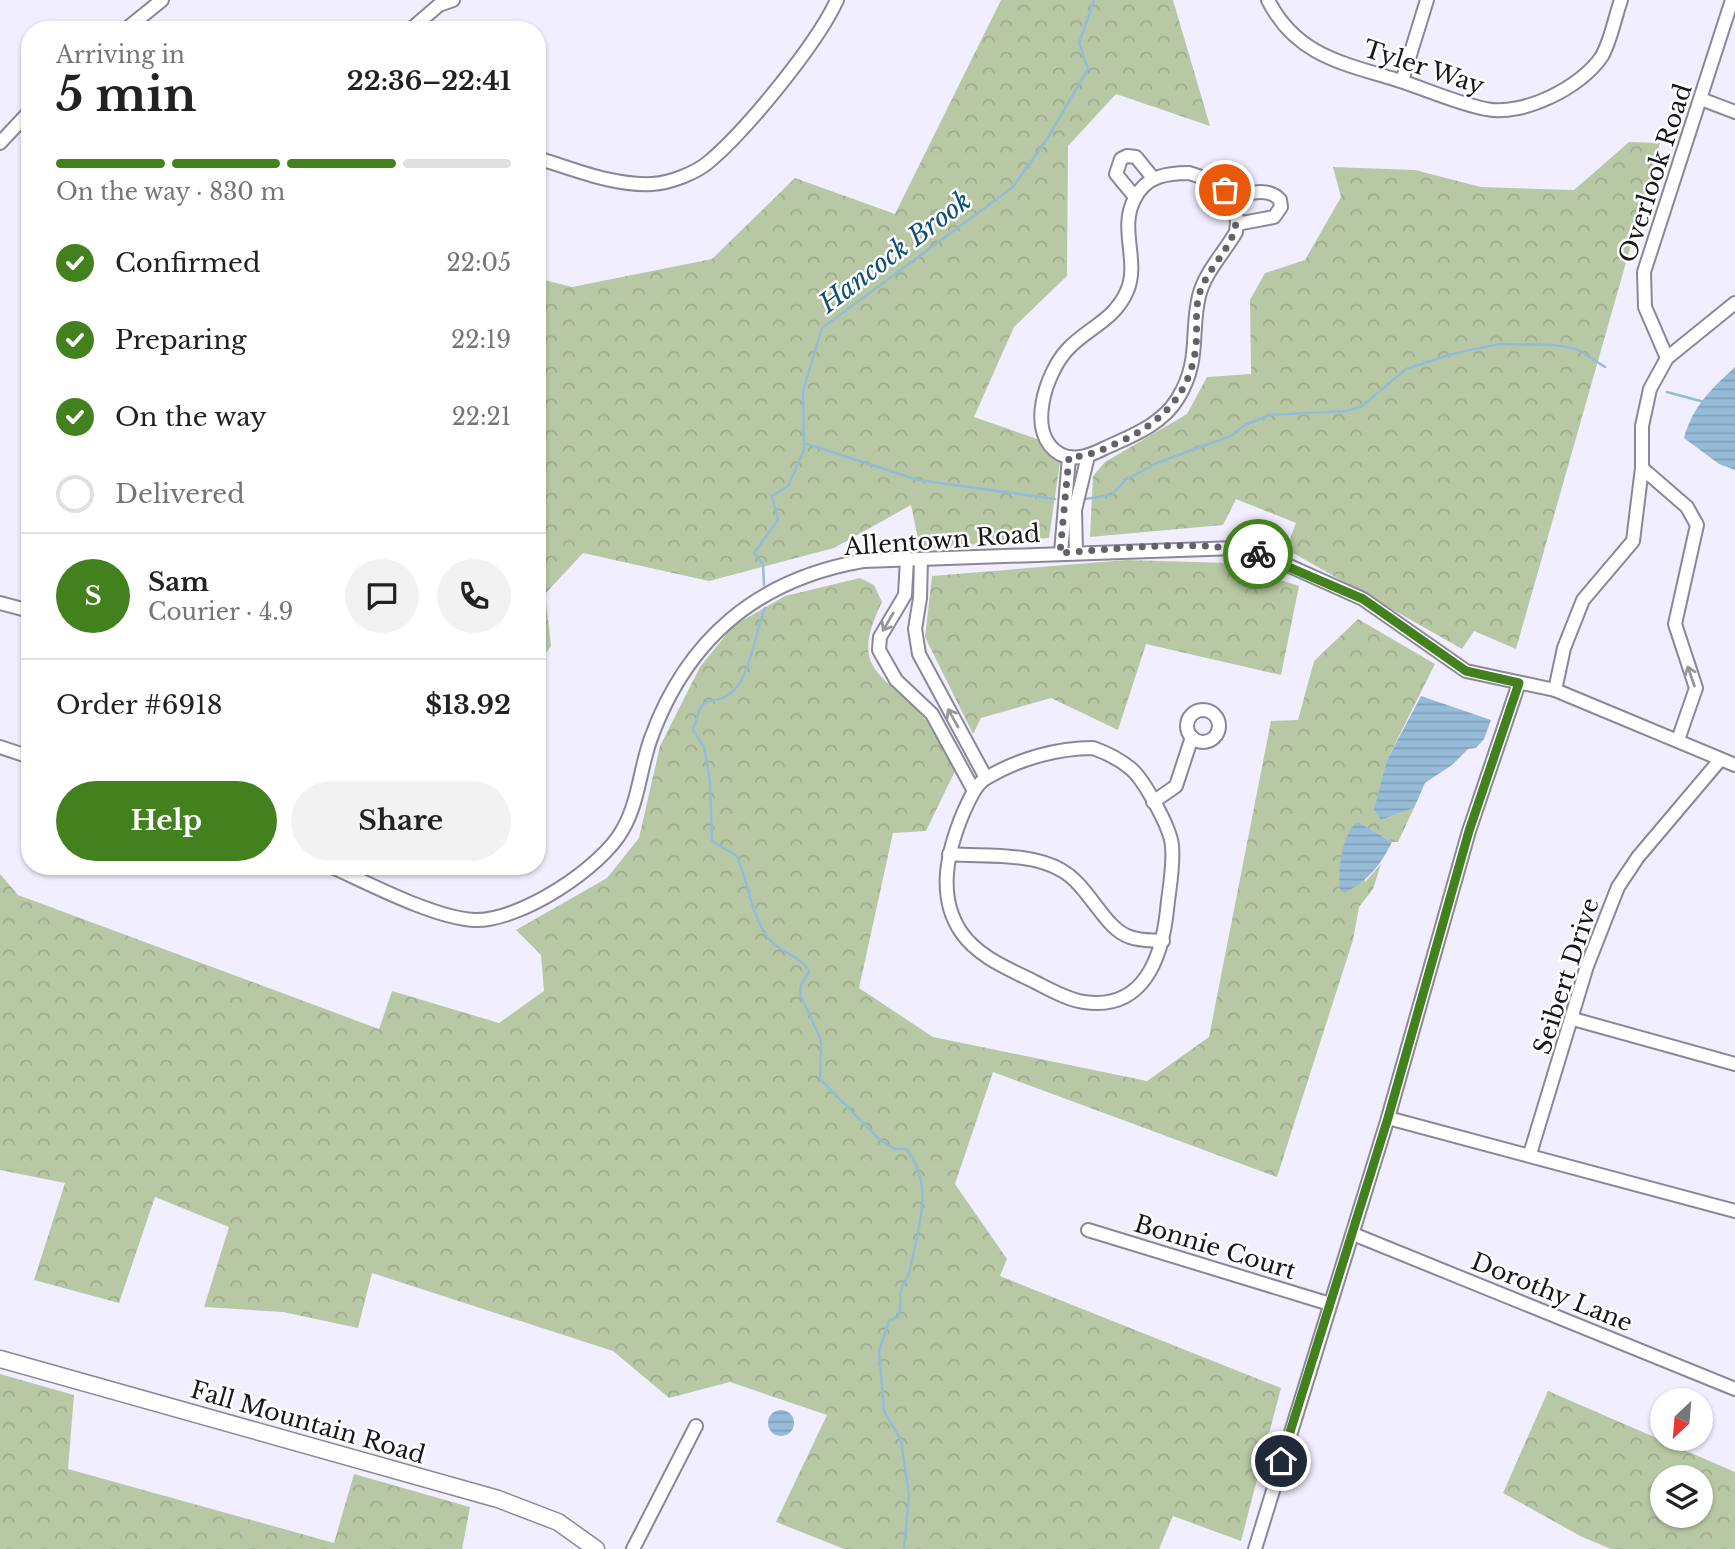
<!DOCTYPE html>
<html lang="en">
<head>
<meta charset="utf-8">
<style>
  body { margin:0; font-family:"Libre Baskerville",serif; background:#f2f2f2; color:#222; height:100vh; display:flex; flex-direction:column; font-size:26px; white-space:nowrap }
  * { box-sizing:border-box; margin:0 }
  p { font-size:23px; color:#767676 }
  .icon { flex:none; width:38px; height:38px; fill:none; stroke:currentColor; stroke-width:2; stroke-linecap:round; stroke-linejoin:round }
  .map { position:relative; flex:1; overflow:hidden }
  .details { position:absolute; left:21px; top:21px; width:525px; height:854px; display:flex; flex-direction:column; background:#fff; border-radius:28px; box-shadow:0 2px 5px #0004 }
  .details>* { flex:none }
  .needle { width:46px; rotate:206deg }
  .controls { position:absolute; left:1650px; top:1388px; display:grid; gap:14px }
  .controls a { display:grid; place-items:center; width:63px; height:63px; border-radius:50%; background:#fff; box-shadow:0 2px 5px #0004; font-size:35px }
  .pin { position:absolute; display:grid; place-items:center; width:60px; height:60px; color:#fff; margin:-30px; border:4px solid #fff; border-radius:50%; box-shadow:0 2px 7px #0007 }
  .courier { position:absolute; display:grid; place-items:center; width:70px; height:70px; margin:-35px; border:5px solid #43811f; border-radius:50%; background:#fff; color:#222; box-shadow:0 2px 9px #0007 }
  .headline em { font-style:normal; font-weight:700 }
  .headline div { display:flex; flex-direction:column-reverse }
  .headline { display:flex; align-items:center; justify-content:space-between; height:119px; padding:0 35px }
  h1 { font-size:46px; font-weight:700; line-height:52px }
  .bar { display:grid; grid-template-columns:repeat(4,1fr); gap:10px 7px; align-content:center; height:84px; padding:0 35px }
  .bar i { height:9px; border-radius:5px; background:#e0e0e0 }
  .bar .on { background:#43811f }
  .bar p { grid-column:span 4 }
  .line { display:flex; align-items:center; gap:18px; padding:0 35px; border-top:2px solid #e0e0e0 }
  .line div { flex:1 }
  .round { display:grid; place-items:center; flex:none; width:74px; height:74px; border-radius:37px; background:#f2f2f2 }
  ol { padding:0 35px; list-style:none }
  li { display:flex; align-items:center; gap:21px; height:77px }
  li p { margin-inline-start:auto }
  li .icon { padding:7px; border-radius:50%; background:#43811f; color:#fff; stroke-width:4 }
  li:last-child { color:#767676 }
  li i { width:38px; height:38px; border:4px solid #e0e0e0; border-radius:50% }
  .action { display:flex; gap:14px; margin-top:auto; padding:14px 35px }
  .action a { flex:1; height:80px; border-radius:42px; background:#43811f; color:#fff; font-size:28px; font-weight:700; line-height:80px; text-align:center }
  .action a+a { background:#f2f2f2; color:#222 }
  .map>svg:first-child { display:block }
</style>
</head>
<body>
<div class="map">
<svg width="1735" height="1549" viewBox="0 0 1735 1549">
  <defs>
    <pattern id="forest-crowns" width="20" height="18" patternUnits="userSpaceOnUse" patternTransform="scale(1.75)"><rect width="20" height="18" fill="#b9c8a4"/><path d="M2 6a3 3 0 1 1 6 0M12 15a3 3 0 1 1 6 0" fill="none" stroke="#9eab8d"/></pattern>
    <pattern id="water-rules" width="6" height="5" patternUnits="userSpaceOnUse" patternTransform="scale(1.75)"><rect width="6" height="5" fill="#96bbd8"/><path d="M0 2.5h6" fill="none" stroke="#81a0b9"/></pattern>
  </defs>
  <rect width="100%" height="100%" fill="#f1efff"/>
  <!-- forest -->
  <g fill="url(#forest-crowns)" fill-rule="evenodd">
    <path d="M1001,0H1173L1210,126L1116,94L1068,146L1067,276L1014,327L974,417L1040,440L1060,462L1049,538L920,549L911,505L834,548L709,581L583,553L545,594L551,646L537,665V278L572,287L712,259L795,178L895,214Z"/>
    <path d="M1629,142L1660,143L1516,649L1474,631L1462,649L1286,549L1296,523L1236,499L1223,525L1090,537L1093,476L1105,462L1187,414L1207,377L1251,374L1250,300L1265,273L1305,260L1341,197L1333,167L1415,170L1481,187L1574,190Z"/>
    <path d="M1126,560L1229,563L1299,586L1281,675L1146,644L1118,730L1051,698L981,718L973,734L925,637L932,576Z"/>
    <path d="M860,578L874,585L882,602C847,674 885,671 925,719C937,734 946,755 955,771L926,831L893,833L859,988L933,1037L1147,1081L1209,1037L1271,721L1298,720L1314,661L1358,619L1435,664L1387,760L1381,820L1414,808L1398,842H1392L1358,822L1365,882L1381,864L1373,889L1359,907L1353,940L1277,1177L993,1072L955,1184L1007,1259L1000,1276L1281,1388L1241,1541L1173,1516L1159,1549H844L776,1522L827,1415L730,1382L669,1398L613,1351L372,1273L358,1328L283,1312L204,1307L229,1227L155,1197L119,1303L34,1280L65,1183L0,1170V874L18,895L379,1029L392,991L499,1023L544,991L541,955L516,930L607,878L639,838L660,746L700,667L733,626L785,596Z"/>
    <path d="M0,1374L74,1395L68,1469L334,1543L354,1474L470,1507L462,1549H0Z"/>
    <path d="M1548,1391L1735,1472V1549H1611L1582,1537L1503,1493ZM1662,1477H1701V1516H1662Z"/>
  </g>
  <!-- water -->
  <g fill="url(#water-rules)">
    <path d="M1735,367V470L1719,464L1684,438C1692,407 1712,388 1735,367Z"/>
    <path d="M1421,696L1491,720L1484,739L1476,748L1468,749L1452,765L1425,783L1414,808L1381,820L1374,810L1387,760Z"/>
    <path d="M1358,822L1392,842C1380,866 1368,881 1344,893L1340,890C1338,871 1341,833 1358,822Z"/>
    <circle cx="781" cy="1423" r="13"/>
  </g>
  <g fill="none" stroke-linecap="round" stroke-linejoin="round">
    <!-- stream -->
    <g stroke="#96bbd8" stroke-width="2.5">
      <path d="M1667,392L1704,402"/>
      <path d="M804,443L918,480L1055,499"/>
      <path d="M1085,499L1112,495L1125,480L1159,462L1231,436L1245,425L1269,415L1346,411L1362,406L1406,369L1452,354L1499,344L1554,345L1577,349L1605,367"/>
      <path d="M764,585L763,564L754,553L778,520L772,496L788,486L804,450L803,391L822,328L1013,187L1047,139L1088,69L1079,43L1094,0"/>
      <path d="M765,608C751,640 752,701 707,701L700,708L693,730L704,747L710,782L712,841L737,856C748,882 751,915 768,938C779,953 803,956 809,972L801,985L800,994L821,1040L820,1079L880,1140L895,1149H906C936,1182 917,1233 910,1270C909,1277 903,1283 901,1290C899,1300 902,1307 898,1317L889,1321L879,1351L884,1411L901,1440L909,1496L904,1549"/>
    </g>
    <defs>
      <g id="minor">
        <path d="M1268,0C1295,54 1341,63 1394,79C1424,88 1455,103 1486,109C1522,117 1582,87 1602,56C1611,40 1615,17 1621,0"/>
        <path d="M125,30L162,0"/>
        <path d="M410,30L439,5L453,0"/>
        <path d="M1402,81L1427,0"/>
        <path d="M1701,99L1735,112"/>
        <path d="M0,143L30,111"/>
        <path d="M537,158C574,169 613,186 652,184C670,183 697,173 711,160C748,128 817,44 837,0"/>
        <path d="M1189,173C1218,181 1242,198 1236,232C1224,253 1205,272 1199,296C1190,334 1201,360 1178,398C1162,425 1131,436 1105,448C1091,455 1075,462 1060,454C1025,434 1046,373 1067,350C1087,328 1114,321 1127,291C1140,261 1118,228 1135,198C1146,176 1167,173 1189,173Z"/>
        <path d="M1135,197L1116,174L1121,159L1127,156L1136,157L1153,178"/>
        <path d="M1233,201C1245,192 1269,187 1280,200L1281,207L1274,217L1237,224"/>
        <path d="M1667,358L1645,307L1644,272L1732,0"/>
        <path d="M1642,468L1687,507L1697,525L1675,624L1696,688L1678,740"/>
        <path d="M1076,552L1075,510L1088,456"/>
        <path d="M1061,553L1069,457"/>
        <path d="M907,559L905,595L880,637L879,650L896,680L932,714L974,791"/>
        <path d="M921,559L920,598L915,629L919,654L986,778"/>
        <path d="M0,603L30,611"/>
        <path d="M1555,690L1564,648L1583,600L1633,541L1642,468V426L1650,389L1667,358L1735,303"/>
        <circle cx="1203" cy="726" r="16"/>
        <path d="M0,747L30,757"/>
        <path d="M1093,748C1107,753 1119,759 1130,768C1144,779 1171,829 1172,846C1174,867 1169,889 1167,910C1162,957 1144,1011 1084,1002C1068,1000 1049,989 1035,982C1009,969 978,957 961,932C936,895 948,849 964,811C970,799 975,784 988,777C1019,759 1057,748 1093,748Z"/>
        <path d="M1153,802L1176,786L1192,737"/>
        <path d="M949,854C984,857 1030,852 1061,870C1089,885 1104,929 1130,937C1140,941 1152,940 1163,941"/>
        <path d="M330,866C368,883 434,918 474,920C519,922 602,868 623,829C639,801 640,768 651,738C687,639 758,579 863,561L1236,548L1276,560L1363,599L1466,671L1555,690L1735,765"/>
        <path d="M1573,1019L1735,1064"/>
        <path d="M1388,1118L1735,1211"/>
        <path d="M1530,1154L1587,966L1618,887L1638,857L1720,760"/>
        <path d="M1088,1230L1330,1304"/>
        <path d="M1353,1234L1735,1389"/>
        <path d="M633,1549L696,1426"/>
        <path d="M1255,1549L1388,1118L1469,831L1519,683"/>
      </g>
      <path id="major" d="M0,1359L498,1499L558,1522L596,1549"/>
    </defs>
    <!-- minor casing -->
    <use href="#minor" stroke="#8a8897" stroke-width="16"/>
    <!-- major casing -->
    <use href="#major" stroke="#8a8897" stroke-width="19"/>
    <!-- minor -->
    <use href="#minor" stroke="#fff" stroke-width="12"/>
    <!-- major -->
    <use href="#major" stroke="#fff" stroke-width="16"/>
  </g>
  <!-- one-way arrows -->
  <defs><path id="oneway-shaft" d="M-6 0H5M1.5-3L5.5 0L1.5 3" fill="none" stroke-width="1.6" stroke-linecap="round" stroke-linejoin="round" transform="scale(1.75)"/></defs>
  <g stroke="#979698">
    <use href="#oneway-shaft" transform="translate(888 622) rotate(120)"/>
    <use href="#oneway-shaft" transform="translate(1691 676) rotate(-109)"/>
    <use href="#oneway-shaft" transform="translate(953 718) rotate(-119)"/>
  </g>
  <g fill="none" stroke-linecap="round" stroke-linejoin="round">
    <!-- done -->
    <path stroke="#63626b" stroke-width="7" stroke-dasharray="0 12.6" d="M1225,190C1255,231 1216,253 1201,289C1193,310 1199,331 1195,353C1187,400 1156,426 1115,444C1099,451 1087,457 1069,457L1060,553C1117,549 1205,538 1258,554"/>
    <!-- route -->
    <path stroke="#43811f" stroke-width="9" d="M1258,554L1363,599L1466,671L1519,683L1469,831L1388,1118L1281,1461"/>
  </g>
  <g text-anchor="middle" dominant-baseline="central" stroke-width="5" stroke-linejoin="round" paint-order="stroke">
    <!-- street labels -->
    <g font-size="24" fill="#17161b" stroke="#fefefe">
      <text transform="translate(1424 67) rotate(18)">Tyler Way</text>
      <text transform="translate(1655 173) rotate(-72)">Overlook Road</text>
      <text transform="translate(942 540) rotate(-4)">Allentown Road</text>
      <text transform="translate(1566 976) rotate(-72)">Seibert Drive</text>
      <text transform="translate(1215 1247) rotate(17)">Bonnie Court</text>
      <text transform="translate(1552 1292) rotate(22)">Dorothy Lane</text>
      <text transform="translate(308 1422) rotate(16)">Fall Mountain Road</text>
    </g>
    <!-- water labels -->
    <g font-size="26" font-style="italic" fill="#115076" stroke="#fefefe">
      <text transform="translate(895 252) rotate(-37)">Hancock Brook</text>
    </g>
  </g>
</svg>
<div class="controls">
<a><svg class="needle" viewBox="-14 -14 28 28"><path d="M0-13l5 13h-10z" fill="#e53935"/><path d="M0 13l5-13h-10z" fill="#767676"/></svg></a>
<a><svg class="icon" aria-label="layers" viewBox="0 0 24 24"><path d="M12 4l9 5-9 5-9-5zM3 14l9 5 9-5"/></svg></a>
</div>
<div class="pin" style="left:1225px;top:190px;background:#ea580c"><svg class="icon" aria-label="bag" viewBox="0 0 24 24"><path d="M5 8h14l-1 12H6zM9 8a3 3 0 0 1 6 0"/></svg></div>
<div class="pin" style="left:1281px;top:1461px;background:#1f2937"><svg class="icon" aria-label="home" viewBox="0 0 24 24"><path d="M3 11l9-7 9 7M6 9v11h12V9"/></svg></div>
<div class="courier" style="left:1258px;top:554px"><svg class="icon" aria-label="bike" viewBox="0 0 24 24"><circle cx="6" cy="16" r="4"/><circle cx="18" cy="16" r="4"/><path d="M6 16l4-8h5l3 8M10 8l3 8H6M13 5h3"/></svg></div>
<section class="details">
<div class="headline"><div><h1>5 min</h1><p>Arriving in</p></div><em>22:36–22:41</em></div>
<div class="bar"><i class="on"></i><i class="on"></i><i class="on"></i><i></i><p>On the way · 830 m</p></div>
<ol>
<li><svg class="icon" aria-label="check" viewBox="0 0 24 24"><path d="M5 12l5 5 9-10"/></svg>Confirmed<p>22:05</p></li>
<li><svg class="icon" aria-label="check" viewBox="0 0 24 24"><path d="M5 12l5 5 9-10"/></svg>Preparing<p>22:19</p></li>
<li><svg class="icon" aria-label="check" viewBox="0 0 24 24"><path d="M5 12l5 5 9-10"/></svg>On the way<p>22:21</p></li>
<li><i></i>Delivered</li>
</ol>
<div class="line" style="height:126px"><b class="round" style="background:#43811f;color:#fff">S</b><div><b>Sam</b><p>Courier · 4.9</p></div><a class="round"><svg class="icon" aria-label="chat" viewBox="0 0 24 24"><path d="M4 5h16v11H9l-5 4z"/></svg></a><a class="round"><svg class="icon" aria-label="phone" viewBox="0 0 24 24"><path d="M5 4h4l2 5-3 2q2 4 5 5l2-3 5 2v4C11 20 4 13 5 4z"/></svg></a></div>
<div class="line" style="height:91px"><div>Order #6918</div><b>$13.92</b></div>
<div class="action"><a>Help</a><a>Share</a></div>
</section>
</div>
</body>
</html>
